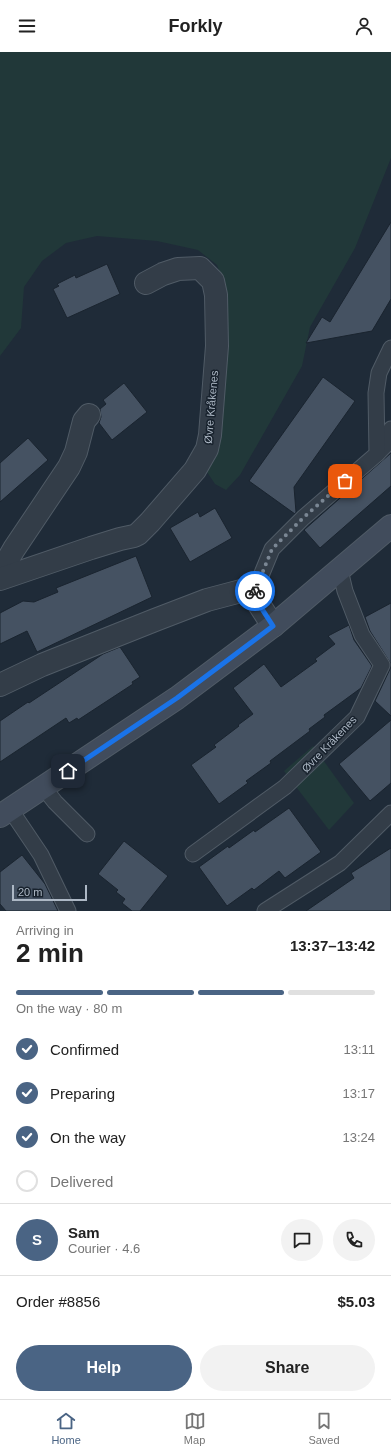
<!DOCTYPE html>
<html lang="en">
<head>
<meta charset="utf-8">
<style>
  body { margin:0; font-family:Helvetica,sans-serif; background:#f2f2f2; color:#222; height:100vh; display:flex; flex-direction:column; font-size:15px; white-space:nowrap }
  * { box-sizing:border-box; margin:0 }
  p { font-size:13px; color:#767676 }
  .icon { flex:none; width:22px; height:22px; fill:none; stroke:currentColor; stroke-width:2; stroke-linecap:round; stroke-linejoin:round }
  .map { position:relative; height:859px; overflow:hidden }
  .side { display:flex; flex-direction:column; background:#fff; flex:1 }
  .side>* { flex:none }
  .scale { position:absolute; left:12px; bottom:10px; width:75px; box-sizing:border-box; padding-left:4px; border:2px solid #adb8c5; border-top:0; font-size:11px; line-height:14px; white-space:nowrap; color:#adb8c5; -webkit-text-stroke:3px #18222d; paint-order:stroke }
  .pin { position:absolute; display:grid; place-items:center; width:34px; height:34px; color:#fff; margin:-17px; border-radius:8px; box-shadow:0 2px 6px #0006 }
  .courier { position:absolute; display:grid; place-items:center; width:40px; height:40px; margin:-20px; border:3px solid #1a73e8; border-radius:50%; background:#fff; color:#222; box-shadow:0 1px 5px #0007 }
  .overview em { font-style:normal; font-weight:800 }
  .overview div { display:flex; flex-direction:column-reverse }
  .overview { display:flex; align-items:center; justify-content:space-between; height:68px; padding:0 16px }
  h1 { font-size:26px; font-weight:800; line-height:30px }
  .bar { display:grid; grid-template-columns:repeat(4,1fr); gap:6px 4px; align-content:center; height:48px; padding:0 16px }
  .bar i { height:5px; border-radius:3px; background:#e0e0e0 }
  .bar .selected { background:#4a6484 }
  .bar p { grid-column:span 4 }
  .line { display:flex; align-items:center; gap:10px; padding:0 16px; border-top:1px solid #e0e0e0 }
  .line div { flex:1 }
  .round { display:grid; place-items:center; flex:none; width:42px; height:42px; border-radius:21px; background:#f2f2f2 }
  ol { padding:0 16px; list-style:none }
  li { display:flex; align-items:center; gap:12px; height:44px }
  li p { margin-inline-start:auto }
  li .icon { padding:4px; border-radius:50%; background:#4a6484; color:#fff; stroke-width:4 }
  li:last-child { color:#767676 }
  li i { width:22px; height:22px; border:2px solid #e0e0e0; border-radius:50% }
  .button { display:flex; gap:8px; margin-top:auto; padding:8px 16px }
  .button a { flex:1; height:46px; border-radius:24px; background:#4a6484; color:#fff; font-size:16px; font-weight:800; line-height:46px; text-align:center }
  .button a+a { background:#f2f2f2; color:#222 }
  header { display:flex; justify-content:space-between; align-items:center; height:52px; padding:0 16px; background:#fff; font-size:18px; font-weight:800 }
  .dock { display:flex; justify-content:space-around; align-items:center; height:56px; border-top:1px solid #e0e0e0; background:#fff; font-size:11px; color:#767676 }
  .dock a { display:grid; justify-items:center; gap:2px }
  .dock .selected { color:#4a6484 }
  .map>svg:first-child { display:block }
</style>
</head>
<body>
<header><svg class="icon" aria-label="menu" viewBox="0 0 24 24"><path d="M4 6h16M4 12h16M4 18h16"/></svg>Forkly<svg class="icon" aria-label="person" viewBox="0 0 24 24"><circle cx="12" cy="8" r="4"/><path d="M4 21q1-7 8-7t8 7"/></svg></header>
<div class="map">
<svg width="391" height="859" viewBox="0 0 391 859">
  <rect width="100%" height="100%" fill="#1f2b38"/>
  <!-- green -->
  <g fill="#213839">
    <path d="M0,0H391V106L355,196L310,275L302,314L240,423L226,438L215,432L205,417L226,238L217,213L198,198L157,189L97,184L66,191L42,209L24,235L21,276L0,304Z"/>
    <path d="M313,694L354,751L329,778L284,719Z"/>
  </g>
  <!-- building -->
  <g fill="#455262" stroke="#1a242f">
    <path d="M391,170V247L372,279L306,291L322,265L330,270Z"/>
    <path d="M107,212L120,242L67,266L53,237L59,234L57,232L75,223L76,226Z"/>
    <path d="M323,325L355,349L294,435L296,460L295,462L249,429Z"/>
    <path d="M124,331L147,360L112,388L99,371L101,365L100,357L106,352L103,348Z"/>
    <path d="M28,386L48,408L0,450V411Z"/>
    <path d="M391,401V434L320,496L304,478Z"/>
    <path d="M215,456L232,486L190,510L170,476L198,460L200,465Z"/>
    <path d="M136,504L152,545L37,600L27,579L0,592V561L23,549L34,550L58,540L56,536Z"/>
    <path d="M391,551V664L375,649L390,617L391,612L370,579L365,565Z"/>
    <path d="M349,573L354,588L372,614L361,636L324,663L325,665L309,677L310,679L270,709L271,711L246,729L248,731L219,752L191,713L216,695L214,693L239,674L238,673L253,662L233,636L264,612L281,635L317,609L315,607L335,592L328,584Z"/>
    <path d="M120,595L140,625L132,630L133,632L78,668L77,666L69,671L66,666L0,710V669L28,650L29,651L103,602Z"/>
    <path d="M391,668V731L370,749L339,712Z"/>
    <path d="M289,756L321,800L285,826L279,819L254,838L252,836L227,854L199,815L228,794L229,796L254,778L255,780Z"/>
    <path d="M124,789L168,824L140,859H132L122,851L125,847L116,840L118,838L98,822Z"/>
    <path d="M391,796V859H306L354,826L351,821Z"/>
    <path d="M22,803L45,832L58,859H6L0,852V820Z"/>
  </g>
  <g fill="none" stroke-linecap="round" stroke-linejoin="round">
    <defs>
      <g id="lane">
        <path d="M377,402L388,391L391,377"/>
        <path d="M253,543L272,497L303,466L377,402L376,341L379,321L391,296"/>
        <path d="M44,736L55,750L87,782"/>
        <path d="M10,757L41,803L68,859"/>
        <path d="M193,802L285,735L357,665L382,613L362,583L345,539L340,518"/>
        <path d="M265,859L340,811L391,761"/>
      </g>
      <g id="street">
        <path d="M0,521L14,497L69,415L76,400L84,369L89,363"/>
        <path d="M0,527L91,496L120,487L134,484L138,482L150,470L195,418L207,397L210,383L217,294L216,243L213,229L200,216L178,217L163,222L146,231"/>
        <path d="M0,633L42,613L155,568L207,548L241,539L253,543L273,574"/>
      </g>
      <path id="secondary" d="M0,764L177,646L273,574L391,474"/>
    </defs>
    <!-- lane casing -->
    <use href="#lane" stroke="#505b66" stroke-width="17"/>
    <!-- street casing -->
    <use href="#street" stroke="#505b66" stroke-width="24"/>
    <!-- secondary casing -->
    <use href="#secondary" stroke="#505b66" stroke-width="24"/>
    <!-- lane -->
    <use href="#lane" stroke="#333d48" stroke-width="15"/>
    <!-- street -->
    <use href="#street" stroke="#333d48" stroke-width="22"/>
    <!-- secondary -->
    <use href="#secondary" stroke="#414c5c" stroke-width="22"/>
  </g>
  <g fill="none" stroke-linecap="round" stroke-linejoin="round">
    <!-- done -->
    <path stroke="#7b8794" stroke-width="4" stroke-dasharray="0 7.2" d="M255,539L272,497L303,466L345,429"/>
    <!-- route -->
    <path stroke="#1a73e8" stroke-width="5" d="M68,719L177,646L273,574L253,543L255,539"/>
  </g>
  <g text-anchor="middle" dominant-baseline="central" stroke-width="3" stroke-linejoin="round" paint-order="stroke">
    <!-- street labels -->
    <g font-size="11" fill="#adb8c5" stroke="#18222d">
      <text transform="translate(211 355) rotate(-85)">Øvre Kråkenes</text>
      <text transform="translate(329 692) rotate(-46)">Øvre Kråkenes</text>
    </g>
  </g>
</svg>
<div class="scale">20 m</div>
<div class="pin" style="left:345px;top:429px;background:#ea580c"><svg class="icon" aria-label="bag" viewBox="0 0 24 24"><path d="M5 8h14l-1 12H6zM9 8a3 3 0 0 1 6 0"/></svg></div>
<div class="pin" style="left:68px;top:719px;background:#1f2937"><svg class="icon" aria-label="home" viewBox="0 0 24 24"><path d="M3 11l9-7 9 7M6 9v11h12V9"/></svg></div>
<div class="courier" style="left:255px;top:539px"><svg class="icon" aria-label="bike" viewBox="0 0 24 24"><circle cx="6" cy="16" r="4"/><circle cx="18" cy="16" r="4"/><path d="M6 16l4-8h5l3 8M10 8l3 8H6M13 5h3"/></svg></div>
</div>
<section class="side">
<div class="overview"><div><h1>2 min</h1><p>Arriving in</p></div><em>13:37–13:42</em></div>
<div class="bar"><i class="selected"></i><i class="selected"></i><i class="selected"></i><i></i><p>On the way · 80 m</p></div>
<ol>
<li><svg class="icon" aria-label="check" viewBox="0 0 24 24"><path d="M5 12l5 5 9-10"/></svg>Confirmed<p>13:11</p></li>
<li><svg class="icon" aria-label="check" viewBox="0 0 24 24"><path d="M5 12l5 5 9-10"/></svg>Preparing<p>13:17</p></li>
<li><svg class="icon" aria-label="check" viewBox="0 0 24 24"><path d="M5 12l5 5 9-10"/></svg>On the way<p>13:24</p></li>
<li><i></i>Delivered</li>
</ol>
<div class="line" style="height:72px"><b class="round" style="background:#4a6484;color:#fff">S</b><div><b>Sam</b><p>Courier · 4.6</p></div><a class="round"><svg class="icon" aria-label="chat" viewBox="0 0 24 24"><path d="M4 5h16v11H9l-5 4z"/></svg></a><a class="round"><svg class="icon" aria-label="phone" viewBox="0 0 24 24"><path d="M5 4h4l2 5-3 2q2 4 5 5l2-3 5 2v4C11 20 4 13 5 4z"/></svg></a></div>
<div class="line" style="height:52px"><div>Order #8856</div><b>$5.03</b></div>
<div class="button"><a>Help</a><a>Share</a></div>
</section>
<nav class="dock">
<a class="selected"><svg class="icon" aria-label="home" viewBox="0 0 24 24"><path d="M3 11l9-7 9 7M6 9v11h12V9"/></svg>Home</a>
<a><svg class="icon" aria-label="map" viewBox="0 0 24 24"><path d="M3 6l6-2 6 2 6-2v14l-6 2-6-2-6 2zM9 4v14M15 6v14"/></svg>Map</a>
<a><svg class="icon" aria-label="saved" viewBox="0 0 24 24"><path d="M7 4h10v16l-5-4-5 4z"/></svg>Saved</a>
</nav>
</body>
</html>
